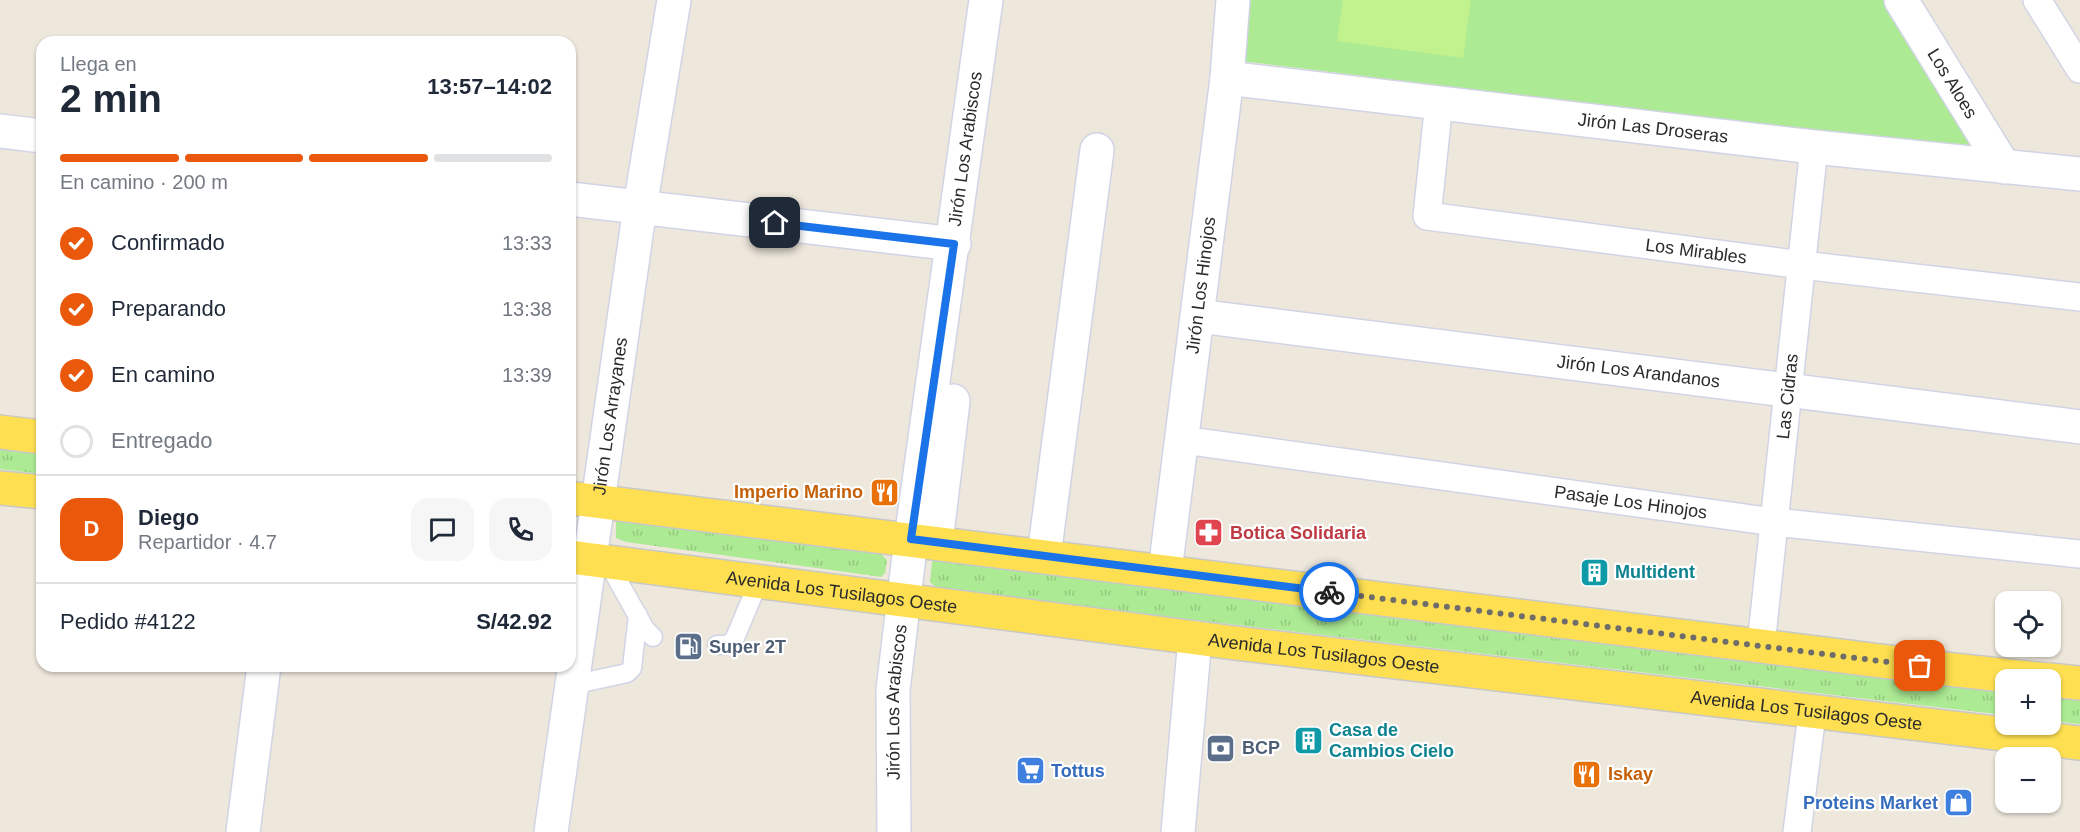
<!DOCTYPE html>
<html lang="es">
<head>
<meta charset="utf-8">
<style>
  body { margin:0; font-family:Helvetica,sans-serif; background:#f6f6f7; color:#1f2937; height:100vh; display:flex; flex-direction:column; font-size:22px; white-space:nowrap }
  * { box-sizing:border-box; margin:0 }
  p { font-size:20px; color:#747a83 }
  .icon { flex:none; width:33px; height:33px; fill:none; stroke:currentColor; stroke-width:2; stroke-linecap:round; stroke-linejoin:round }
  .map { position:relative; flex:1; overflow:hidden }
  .side { position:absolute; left:36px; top:36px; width:540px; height:636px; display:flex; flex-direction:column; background:#fff; border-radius:18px; box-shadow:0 2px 4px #0004 }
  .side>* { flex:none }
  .tools { position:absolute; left:1995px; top:591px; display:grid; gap:12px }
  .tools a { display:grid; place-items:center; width:66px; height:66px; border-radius:12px; background:#fff; box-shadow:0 2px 4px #0004; font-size:30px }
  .pin { position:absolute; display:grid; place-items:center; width:51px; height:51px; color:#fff; margin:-26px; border-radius:12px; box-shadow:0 3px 9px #0006 }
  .courier { position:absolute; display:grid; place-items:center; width:60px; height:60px; margin:-30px; border:4px solid #1a73e8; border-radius:50%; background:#fff; color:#222; box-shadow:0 2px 8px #0007 }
  .summary em { font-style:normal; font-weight:800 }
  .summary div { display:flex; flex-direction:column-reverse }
  .summary { display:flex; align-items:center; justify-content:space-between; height:102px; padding:0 24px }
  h1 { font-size:39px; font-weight:800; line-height:45px }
  .bar { display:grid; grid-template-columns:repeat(4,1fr); gap:9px 6px; align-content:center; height:72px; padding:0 24px }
  .bar i { height:8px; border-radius:4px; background:#e0e1e3 }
  .bar .on { background:#ea580c }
  .bar p { grid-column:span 4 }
  .line { display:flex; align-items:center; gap:15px; padding:0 24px; border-top:2px solid #e0e1e3 }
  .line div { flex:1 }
  .round { display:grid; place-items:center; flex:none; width:63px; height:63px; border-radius:18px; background:#f6f6f7 }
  ol { padding:0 24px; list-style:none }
  li { display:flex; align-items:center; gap:18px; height:66px }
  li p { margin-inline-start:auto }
  li .icon { padding:6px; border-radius:50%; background:#ea580c; color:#fff; stroke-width:4 }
  li:last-child { color:#747a83 }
  li i { width:33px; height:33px; border:3px solid #e0e1e3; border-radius:50% }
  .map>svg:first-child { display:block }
</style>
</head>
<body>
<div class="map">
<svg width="2080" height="832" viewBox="0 0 2080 832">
  <defs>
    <pattern id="grass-tufts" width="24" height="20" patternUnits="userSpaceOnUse" patternTransform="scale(1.5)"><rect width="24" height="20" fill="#acea93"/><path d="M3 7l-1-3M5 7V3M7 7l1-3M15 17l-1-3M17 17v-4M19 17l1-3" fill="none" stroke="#94c97f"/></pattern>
  </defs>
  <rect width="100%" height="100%" fill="#eee7dc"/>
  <!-- grass -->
  <g fill="url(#grass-tufts)">
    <path d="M0,444L42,449V474L0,469Z"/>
    <path d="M616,519L879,552L887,560L885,573L881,577L875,576L626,542L616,538Z"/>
    <path d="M936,559L2005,684V715L939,590L930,582L932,562Z"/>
    <path d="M2050,689L2080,692V724L2051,721Z"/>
  </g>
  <!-- park -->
  <path fill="#acea93" d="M1245,0H1888L1983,152L1241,61Z"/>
  <!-- pitch -->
  <path fill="#c2f28e" d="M1343,0H1471L1463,58L1337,41Z"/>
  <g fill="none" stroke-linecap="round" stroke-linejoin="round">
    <defs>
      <g id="service">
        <path d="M607,561L645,629L653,637"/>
        <path d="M717,645H727L734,640L759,581"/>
        <path d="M572,685L627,673L632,668L638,615"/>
      </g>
      <g id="pedestrian">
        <path d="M2037,0L2080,69"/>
        <path id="s1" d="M1439,102L1427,216L1802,265L2080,297"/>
        <path id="s2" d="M1183,440L1774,522L2080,554"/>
        <path id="s3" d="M1761,645L1814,147"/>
        <path d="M1797,832L1812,714"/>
      </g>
      <g id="minor">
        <path id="s4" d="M1901,0L2004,167"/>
        <path id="s5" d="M1227,78L1814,147L2080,174"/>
        <path d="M0,131L42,136"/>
        <path d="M570,199L954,244"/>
        <path id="s6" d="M1198,316L2080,427"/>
        <path d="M936,542L953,401"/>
        <path d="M1044,556L1097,150"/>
        <path id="s7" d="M1165,571L1227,78L1233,0"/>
        <path d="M243,832L264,666"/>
        <path id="s8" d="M551,832L640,207L674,0"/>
        <path id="s9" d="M894,832L893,690L911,539L986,0"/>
        <path d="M1178,832L1195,638"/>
      </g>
      <g id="primary">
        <path d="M0,432L42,437"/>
        <path d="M0,488L42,492"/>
        <path d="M570,498L1937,668L2048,680"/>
        <path id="s10" d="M570,557L1227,642L2080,743"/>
        <path d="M2050,680L2080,683"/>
      </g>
    </defs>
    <!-- service casing -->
    <use href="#service" stroke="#d1d4e5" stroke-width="21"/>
    <!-- pedestrian casing -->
    <use href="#pedestrian" stroke="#d1d4e5" stroke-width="30"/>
    <!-- minor casing -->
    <use href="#minor" stroke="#d1d4e5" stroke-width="36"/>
    <!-- primary casing -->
    <use href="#primary" stroke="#c8c8c8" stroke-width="36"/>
    <!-- service -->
    <use href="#service" stroke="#fff" stroke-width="18"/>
    <!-- pedestrian -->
    <use href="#pedestrian" stroke="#fff" stroke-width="27"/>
    <!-- minor -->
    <use href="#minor" stroke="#fff" stroke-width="33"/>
    <!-- primary -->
    <use href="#primary" stroke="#fedf51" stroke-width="33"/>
  </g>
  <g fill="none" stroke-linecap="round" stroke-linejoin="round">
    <!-- done -->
    <path stroke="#6f6d69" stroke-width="6" stroke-dasharray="0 10.8" d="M1329,592L1920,666"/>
    <!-- route -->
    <path stroke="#1a73e8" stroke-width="8" d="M775,223L954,244L911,539L1329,592"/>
  </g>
  <!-- icons -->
  <defs>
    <symbol id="restaurant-square" viewBox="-11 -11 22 22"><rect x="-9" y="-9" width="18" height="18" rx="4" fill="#e8710a" stroke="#fff"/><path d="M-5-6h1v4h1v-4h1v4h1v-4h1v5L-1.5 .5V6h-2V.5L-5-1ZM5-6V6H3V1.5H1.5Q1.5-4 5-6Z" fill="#fff"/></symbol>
    <symbol id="pharmacy-square" viewBox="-11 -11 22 22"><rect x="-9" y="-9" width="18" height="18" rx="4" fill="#e0444e" stroke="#fff"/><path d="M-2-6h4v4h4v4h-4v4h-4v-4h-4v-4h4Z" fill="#fff"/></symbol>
    <symbol id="building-square" viewBox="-11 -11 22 22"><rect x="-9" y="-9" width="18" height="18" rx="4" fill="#0f9aa8" stroke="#fff"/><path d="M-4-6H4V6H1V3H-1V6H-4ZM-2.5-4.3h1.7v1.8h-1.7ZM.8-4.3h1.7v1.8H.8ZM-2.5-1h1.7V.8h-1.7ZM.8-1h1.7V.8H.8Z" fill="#fff"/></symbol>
    <symbol id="fuel-square" viewBox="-11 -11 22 22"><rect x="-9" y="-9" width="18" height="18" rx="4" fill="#5c6f8a" stroke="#fff"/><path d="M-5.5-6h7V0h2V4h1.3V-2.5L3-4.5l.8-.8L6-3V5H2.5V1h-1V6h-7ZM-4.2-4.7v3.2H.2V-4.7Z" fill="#fff"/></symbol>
    <symbol id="bank-square" viewBox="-11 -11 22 22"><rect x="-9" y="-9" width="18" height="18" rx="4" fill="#5c6f8a" stroke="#fff"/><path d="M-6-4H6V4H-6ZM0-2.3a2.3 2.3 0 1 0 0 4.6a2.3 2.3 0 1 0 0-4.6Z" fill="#fff"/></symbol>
    <symbol id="supermarket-square" viewBox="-11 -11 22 22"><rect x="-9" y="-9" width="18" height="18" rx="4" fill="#3f7fe0" stroke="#fff"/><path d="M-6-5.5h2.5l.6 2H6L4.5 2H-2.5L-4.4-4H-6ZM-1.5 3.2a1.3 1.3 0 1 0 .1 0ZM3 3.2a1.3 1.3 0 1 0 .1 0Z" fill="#fff"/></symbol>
    <symbol id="shop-square" viewBox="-11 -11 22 22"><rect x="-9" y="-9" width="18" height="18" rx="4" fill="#3f7fe0" stroke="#fff"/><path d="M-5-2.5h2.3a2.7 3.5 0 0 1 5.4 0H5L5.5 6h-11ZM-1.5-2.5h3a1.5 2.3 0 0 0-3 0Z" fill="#fff"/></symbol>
  </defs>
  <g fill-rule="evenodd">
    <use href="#restaurant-square" x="868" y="476" width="33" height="33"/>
    <use href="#pharmacy-square" x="1192" y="516" width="33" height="33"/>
    <use href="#building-square" x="1578" y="556" width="33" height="33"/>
    <use href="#fuel-square" x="672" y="630" width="33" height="33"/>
    <use href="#building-square" x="1292" y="724" width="33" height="33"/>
    <use href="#bank-square" x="1204" y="732" width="33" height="33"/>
    <use href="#supermarket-square" x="1014" y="754" width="33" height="33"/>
    <use href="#restaurant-square" x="1570" y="758" width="33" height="33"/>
    <use href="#shop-square" x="1942" y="786" width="33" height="33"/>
  </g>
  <g text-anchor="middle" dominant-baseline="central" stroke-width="4.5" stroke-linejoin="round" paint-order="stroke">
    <!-- street labels -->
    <g font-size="18" fill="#2b2b2b" stroke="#fff">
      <text stroke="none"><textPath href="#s4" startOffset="98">Los Aloes</textPath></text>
      <text stroke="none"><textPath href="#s5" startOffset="429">Jirón Las Droseras</textPath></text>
      <text stroke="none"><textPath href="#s9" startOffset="688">Jirón Los Arabiscos</textPath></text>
      <text stroke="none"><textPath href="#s1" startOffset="386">Los Mirables</textPath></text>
      <text stroke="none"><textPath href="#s7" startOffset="288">Jirón Los Hinojos</textPath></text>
      <text stroke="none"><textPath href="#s6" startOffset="444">Jirón Los Arandanos</textPath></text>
      <text stroke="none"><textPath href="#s3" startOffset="250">Las Cidras</textPath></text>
      <text stroke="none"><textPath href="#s8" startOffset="420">Jirón Los Arrayanes</textPath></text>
      <text stroke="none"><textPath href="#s2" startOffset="452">Pasaje Los Hinojos</textPath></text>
      <text stroke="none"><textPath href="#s10" startOffset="274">Avenida Los Tusilagos Oeste</textPath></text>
      <text stroke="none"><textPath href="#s10" startOffset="760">Avenida Los Tusilagos Oeste</textPath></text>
      <text stroke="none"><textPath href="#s9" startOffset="130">Jirón Los Arabiscos</textPath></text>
      <text stroke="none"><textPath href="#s10" startOffset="1246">Avenida Los Tusilagos Oeste</textPath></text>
    </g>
    <!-- food labels -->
    <g font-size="18" font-weight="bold" fill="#c56008" stroke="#fff" text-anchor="end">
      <text x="863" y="492">Imperio Marino</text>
      <text x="1608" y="774" text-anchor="start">Iskay</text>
    </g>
    <!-- health labels -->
    <g font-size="18" font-weight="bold" fill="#be3a42" stroke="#fff" text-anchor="start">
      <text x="1230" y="533">Botica Solidaria</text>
    </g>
    <!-- culture labels -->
    <g font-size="18" font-weight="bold" fill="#0d838f" stroke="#fff" text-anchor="start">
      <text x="1615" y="572">Multident</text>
      <text x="1329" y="730">Casa de<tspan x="1329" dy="21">Cambios Cielo</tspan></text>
    </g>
    <!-- service labels -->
    <g font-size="18" font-weight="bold" fill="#4e5e75" stroke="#fff" text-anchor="start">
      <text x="709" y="647">Super 2T</text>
      <text x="1242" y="748">BCP</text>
    </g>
    <!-- shop labels -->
    <g font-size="18" font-weight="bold" fill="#366cbe" stroke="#fff" text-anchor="start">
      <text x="1051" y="771">Tottus</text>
      <text x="1938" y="803" text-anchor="end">Proteins Market</text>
    </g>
  </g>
</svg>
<div class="tools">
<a><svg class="icon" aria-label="locate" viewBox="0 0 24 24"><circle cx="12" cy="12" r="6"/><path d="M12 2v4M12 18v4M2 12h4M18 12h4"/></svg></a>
<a>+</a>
<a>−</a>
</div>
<div class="pin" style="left:1920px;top:666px;background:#ea580c"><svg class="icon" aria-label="bag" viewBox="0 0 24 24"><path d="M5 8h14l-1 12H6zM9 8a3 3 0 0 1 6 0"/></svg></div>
<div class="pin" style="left:775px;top:223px;background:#1f2937"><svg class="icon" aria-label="home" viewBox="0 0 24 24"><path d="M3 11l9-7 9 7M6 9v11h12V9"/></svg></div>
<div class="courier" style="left:1329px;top:592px"><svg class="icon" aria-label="bike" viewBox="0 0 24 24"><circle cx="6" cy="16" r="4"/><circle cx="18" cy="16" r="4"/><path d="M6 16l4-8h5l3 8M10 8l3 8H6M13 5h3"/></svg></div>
<section class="side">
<div class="summary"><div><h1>2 min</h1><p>Llega en</p></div><em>13:57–14:02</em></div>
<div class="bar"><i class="on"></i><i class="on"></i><i class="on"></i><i></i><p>En camino · 200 m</p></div>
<ol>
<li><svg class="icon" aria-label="check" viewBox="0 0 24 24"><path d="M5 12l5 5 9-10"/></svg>Confirmado<p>13:33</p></li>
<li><svg class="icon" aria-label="check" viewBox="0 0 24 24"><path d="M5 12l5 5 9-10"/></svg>Preparando<p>13:38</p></li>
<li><svg class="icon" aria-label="check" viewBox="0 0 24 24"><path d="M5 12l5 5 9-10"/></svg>En camino<p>13:39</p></li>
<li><i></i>Entregado</li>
</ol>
<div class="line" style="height:108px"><b class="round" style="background:#ea580c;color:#fff">D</b><div><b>Diego</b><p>Repartidor · 4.7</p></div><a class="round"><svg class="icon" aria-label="chat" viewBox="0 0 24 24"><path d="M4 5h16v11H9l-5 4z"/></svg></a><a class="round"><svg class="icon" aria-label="phone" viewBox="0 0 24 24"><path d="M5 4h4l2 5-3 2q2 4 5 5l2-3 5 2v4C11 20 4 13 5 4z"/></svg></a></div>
<div class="line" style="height:78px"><div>Pedido #4122</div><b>S/42.92</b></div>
</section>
</div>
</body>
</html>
